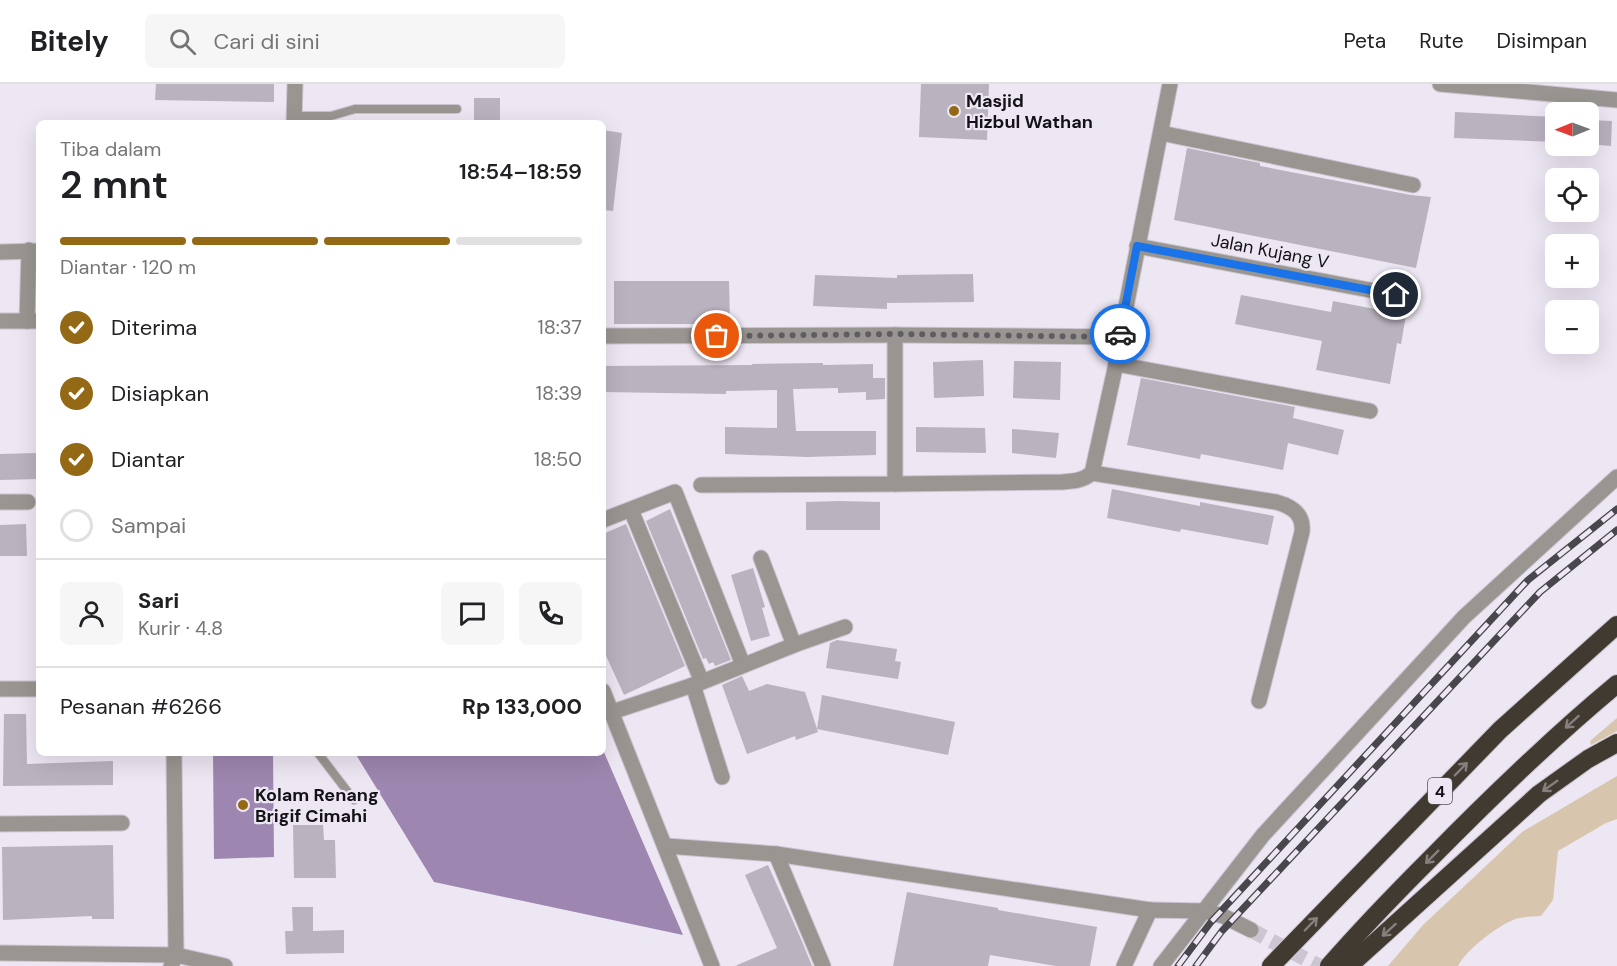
<!DOCTYPE html>
<html lang="id">
<head>
<meta charset="utf-8">
<style>
  body { margin:0; font-family:"DM Sans",sans-serif; background:#f6f6f6; color:#202124; height:100vh; display:flex; flex-direction:column; font-size:22px; white-space:nowrap }
  * { box-sizing:border-box; margin:0 }
  p { font-size:20px; color:#757577 }
  .icon { flex:none; width:33px; height:33px; fill:none; stroke:currentColor; stroke-width:2; stroke-linecap:round; stroke-linejoin:round }
  .map { position:relative; flex:1; overflow:hidden }
  .sheet { position:absolute; left:36px; top:36px; width:570px; height:636px; display:flex; flex-direction:column; background:#fff; border-radius:9px; box-shadow:0 6px 24px #0002 }
  .sheet>* { flex:none }
  .needle { width:39px; rotate:269deg }
  .tools { position:absolute; left:1545px; top:18px; display:grid; gap:12px }
  .tools a { display:grid; place-items:center; width:54px; height:54px; border-radius:9px; background:#fff; box-shadow:0 6px 24px #0002; font-size:30px }
  .pin { position:absolute; display:grid; place-items:center; width:51px; height:51px; color:#fff; margin:-26px; border:3px solid #fff; border-radius:50%; box-shadow:0 2px 6px #0007 }
  .courier { position:absolute; display:grid; place-items:center; width:60px; height:60px; margin:-30px; border:4px solid #1a73e8; border-radius:50%; background:#fff; color:#222; box-shadow:0 2px 8px #0007 }
  .overview em { font-style:normal; font-weight:600 }
  .overview div { display:flex; flex-direction:column-reverse }
  .overview { display:flex; align-items:center; justify-content:space-between; height:102px; padding:0 24px }
  h1 { font-size:39px; font-weight:600; line-height:45px }
  .bar { display:grid; grid-template-columns:repeat(4,1fr); gap:9px 6px; align-content:center; height:72px; padding:0 24px }
  .bar i { height:8px; border-radius:4px; background:#e0e0e0 }
  .bar .current { background:#946915 }
  .bar p { grid-column:span 4 }
  .line { display:flex; align-items:center; gap:15px; padding:0 24px; border-top:2px solid #e0e0e0 }
  .line div { flex:1 }
  .round { display:grid; place-items:center; flex:none; width:63px; height:63px; border-radius:9px; background:#f6f6f6 }
  ol { padding:0 24px; list-style:none }
  li { display:flex; align-items:center; gap:18px; height:66px }
  li p { margin-inline-start:auto }
  li .icon { padding:6px; border-radius:50%; background:#946915; color:#fff; stroke-width:4 }
  li:last-child { color:#757577 }
  li i { width:33px; height:33px; border:3px solid #e0e0e0; border-radius:50% }
  header { display:flex; align-items:center; gap:36px; box-sizing:border-box; height:84px; padding:0 30px; background:#fff; border-bottom:2px solid #e0e0e0 }
  header strong { font-size:28px }
  nav { display:flex; gap:33px; margin-inline-start:auto; font-size:21px }
  .search { width:420px; height:54px; background:#f6f6f6; display:flex; align-items:center; gap:15px; box-sizing:border-box; padding:0 21px; border-radius:9px; color:#757577; font-size:22px }
  .map>svg:first-child { display:block }
</style>
</head>
<body>
<header>
<strong>Bitely</strong>
<div class="search"><svg class="icon" aria-label="search" viewBox="0 0 24 24"><circle cx="10" cy="10" r="6"/><path d="M15 15l6 6"/></svg>Cari di sini</div>
<nav><a>Peta</a><a>Rute</a><a>Disimpan</a></nav>
</header>
<div class="map">
<svg width="1617" height="882" viewBox="0 0 1617 882">
  <rect width="100%" height="100%" fill="#ede6f3"/>
  <!-- green -->
  <g fill="#d7c6ad">
    <path d="M1617,634V647L1591,661L1590,657Z"/>
    <path d="M1617,692V735L1606,739L1558,767L1553,816L1541,832C1532,833 1521,832 1513,836C1496,843 1466,866 1458,882H1388L1423,841L1522,748Z"/>
  </g>
  <!-- water -->
  <g fill="#9d86af">
    <path d="M603,666L683,851L434,798L355,669H603Z"/>
    <path d="M213,669H273L274,773L214,775Z"/>
  </g>
  <!-- building -->
  <g fill="#b9b2bf">
    <path d="M156,0H274V18L155,16Z"/>
    <path d="M921,0H989L987,56L919,53Z"/>
    <rect x="474" y="14" width="26" height="25"/>
    <path d="M1455,28L1556,33V58L1454,54Z"/>
    <path d="M1588,36L1612,37L1611,62L1588,60Z"/>
    <path d="M603,46L622,49L613,127L603,126Z"/>
    <path d="M1187,64L1260,79V82L1411,111L1431,113L1416,184L1174,136Z"/>
    <path d="M973,190L974,218L887,219V225L813,222L815,191L897,194V191Z"/>
    <path d="M614,197H729L730,240H614Z"/>
    <path d="M1241,211L1331,228L1333,217L1406,231L1401,260L1397,259L1390,300L1316,286L1322,257L1235,240Z"/>
    <path d="M983,276L984,312L934,314L933,278Z"/>
    <path d="M1014,277L1061,278L1060,316L1013,314Z"/>
    <path d="M823,279V281L873,280V294H885V315L866,316V308L838,309V304L793,305L796,347H876V371L807,373L725,370V343L777,344V306L726,307V310L603,308V282L752,281V280Z"/>
    <path d="M1141,294L1295,323L1293,334L1344,346L1338,371L1288,359L1283,386L1201,370L1200,375L1127,361Z"/>
    <path d="M916,343L985,344L986,369L916,368Z"/>
    <path d="M1012,345L1059,349L1056,374L1012,369Z"/>
    <path d="M38,369L39,395L0,396V370Z"/>
    <path d="M1112,405L1200,422V418L1274,432L1268,461L1181,445L1180,448L1107,434Z"/>
    <path d="M839,417L880,418V446H806V418Z"/>
    <path d="M670,425L731,576L715,582L713,578L709,580L706,574L703,575L646,437Z"/>
    <path d="M26,440L27,472H0V441Z"/>
    <path d="M626,440L685,582L624,611L603,565V450Z"/>
    <path d="M753,484L765,523L762,524L770,552L751,557L731,491Z"/>
    <path d="M837,556L897,565L895,577L901,578L898,595L826,584L830,559Z"/>
    <path d="M742,592L749,607L767,600L805,608L818,648L796,656L795,652L747,670L722,601Z"/>
    <path d="M822,611L955,638L948,671L817,645Z"/>
    <path d="M4,630H26L27,680L113,677V701L3,702Z"/>
    <path d="M293,741H323L324,756H335L336,794H294Z"/>
    <path d="M113,761L114,835H92V832L3,836L2,763Z"/>
    <path d="M768,781L801,855L812,882H735L777,864L745,791Z"/>
    <path d="M907,808L998,824V826L1097,843L1090,882H1056L990,871L988,882H893Z"/>
    <path d="M292,823H313V847L344,846V869L286,870L285,847H293Z"/>
  </g>
  <g fill="none" stroke-linecap="round" stroke-linejoin="round">
    <!-- street-tunnel -->
    <path stroke="#ccc6d2" stroke-width="15" stroke-dasharray="15 8" stroke-linecap="butt" d="M1251,846L1319,882"/>
    <defs>
      <g id="lane">
        <path d="M294,32H331L355,25H457"/>
        <path d="M318,669L354,716"/>
      </g>
      <g id="street">
        <path d="M1440,0L1617,16"/>
        <path d="M294,39L295,0"/>
        <path d="M1161,49L1413,101"/>
        <path d="M1137,162L1396,211"/>
        <path d="M0,168L39,167"/>
        <path d="M0,237H39"/>
        <path d="M27,237L29,166"/>
        <path d="M603,252L895,251L1120,253L1170,0"/>
        <path d="M1116,280L1370,327"/>
        <path d="M1092,389L1276,418C1291,422 1304,430 1302,448L1259,617"/>
        <path d="M895,400L1062,398C1074,397 1082,397 1092,389L1116,280L1120,253"/>
        <path d="M701,401L895,400V251"/>
        <path d="M0,418H28"/>
        <path d="M631,426L702,598"/>
        <path d="M603,436L675,408L743,581"/>
        <path d="M794,561L845,543"/>
        <path d="M693,601L722,693"/>
        <path d="M0,605H39"/>
        <path d="M603,607L712,882"/>
        <path d="M612,628L702,598L794,561L761,474"/>
        <path d="M0,740L122,739"/>
        <path d="M666,762L776,770L1150,826"/>
        <path d="M776,770L823,882"/>
        <path d="M0,869L176,871L225,882"/>
        <path d="M171,882L176,871L174,669"/>
        <path d="M1124,882L1150,826L1205,827L1223,832L1251,846"/>
        <path d="M1161,882L1263,751L1464,533L1617,393"/>
      </g>
      <g id="highway">
        <path d="M1271,882L1500,646L1617,541"/>
        <path d="M1329,882C1362,844 1397,808 1433,772C1492,712 1552,654 1617,600"/>
        <path d="M1349,882L1539,710L1588,675L1617,659"/>
      </g>
    </defs>
    <!-- lane casing -->
    <use href="#lane" stroke="#cac4d0" stroke-width="10"/>
    <!-- street casing -->
    <use href="#street" stroke="#cac4d0" stroke-width="17"/>
    <!-- highway casing -->
    <use href="#highway" stroke="#cac4d0" stroke-width="20"/>
    <!-- lane -->
    <use href="#lane" stroke="#999590" stroke-width="8"/>
    <!-- street -->
    <use href="#street" stroke="#999590" stroke-width="15"/>
    <!-- highway -->
    <use href="#highway" stroke="#413a30" stroke-width="18"/>
    <defs>
      <g id="rail">
        <path d="M1178,882L1211,838L1528,496L1617,425"/>
        <path d="M1196,882L1222,847L1540,508L1617,446"/>
      </g>
    </defs>
    <!-- rail casing -->
    <use href="#rail" stroke="#49464c" stroke-width="7"/>
    <!-- rail -->
    <use href="#rail" stroke="#ede6f3" stroke-width="4.5" stroke-dasharray="14" stroke-linecap="butt"/>
  </g>
  <!-- one-way arrows -->
  <defs><path id="oneway-shaft" d="M-6 0H5M1.5-3L5.5 0L1.5 3" fill="none" stroke-width="1.6" stroke-linecap="round" stroke-linejoin="round" transform="scale(1.5)"/></defs>
  <g stroke="#867f7e">
    <use href="#oneway-shaft" transform="translate(1572 638) rotate(138)"/>
    <use href="#oneway-shaft" transform="translate(1461 685) rotate(-46)"/>
    <use href="#oneway-shaft" transform="translate(1550 702) rotate(145)"/>
    <use href="#oneway-shaft" transform="translate(1432 773) rotate(135)"/>
    <use href="#oneway-shaft" transform="translate(1311 840) rotate(-46)"/>
    <use href="#oneway-shaft" transform="translate(1389 846) rotate(138)"/>
  </g>
  <g fill="none" stroke-linecap="round" stroke-linejoin="round">
    <!-- done -->
    <path stroke="#605c63" stroke-width="6" stroke-dasharray="0 10.8" d="M717,252L895,250L1120,253V250"/>
    <!-- route -->
    <path stroke="#1a73e8" stroke-width="8" d="M1120,250L1137,162L1396,211"/>
  </g>
  <!-- markers -->
  <g fill="#946915" stroke="#ede6f3" stroke-width="2">
    <circle cx="954" cy="27" r="6"/>
    <circle cx="243" cy="721" r="6"/>
  </g>
  <g text-anchor="middle" dominant-baseline="central" stroke-width="4.5" stroke-linejoin="round" paint-order="stroke">
    <!-- shield labels -->
    <rect fill="#ede6f3" stroke="#555258" stroke-width="1.5" x="1428" y="694" width="24" height="26" rx="4.5"/>
    <g font-size="16" font-weight="bold" fill="#141216">
      <text x="1440" y="707">4</text>
    </g>
    <!-- poi labels -->
    <g font-size="18" font-weight="bold" fill="#141216" stroke="#ede6f3" text-anchor="start">
      <text x="966" y="17">Masjid<tspan x="966" dy="21">Hizbul Wathan</tspan></text>
      <text x="255" y="711">Kolam Renang<tspan x="255" dy="21">Brigif Cimahi</tspan></text>
    </g>
    <!-- street labels -->
    <g font-size="18" fill="#141216" stroke="#ede6f3">
      <text transform="translate(1270 167) rotate(11)">Jalan Kujang V</text>
    </g>
  </g>
</svg>
<div class="tools">
<a><svg class="needle" viewBox="-14 -14 28 28"><path d="M0-13l5 13h-10z" fill="#e53935"/><path d="M0 13l5-13h-10z" fill="#757577"/></svg></a>
<a><svg class="icon" aria-label="locate" viewBox="0 0 24 24"><circle cx="12" cy="12" r="6"/><path d="M12 2v4M12 18v4M2 12h4M18 12h4"/></svg></a>
<a>+</a>
<a>−</a>
</div>
<div class="pin" style="left:717px;top:252px;background:#ea580c"><svg class="icon" aria-label="bag" viewBox="0 0 24 24"><path d="M5 8h14l-1 12H6zM9 8a3 3 0 0 1 6 0"/></svg></div>
<div class="pin" style="left:1396px;top:211px;background:#1f2937"><svg class="icon" aria-label="home" viewBox="0 0 24 24"><path d="M3 11l9-7 9 7M6 9v11h12V9"/></svg></div>
<div class="courier" style="left:1120px;top:250px"><svg class="icon" aria-label="car" viewBox="0 0 24 24"><path d="M5 17H2v-5l4-1 3-4h7l3 4 3 1v5h-3M9 17h6M6 11h13"/><circle cx="7" cy="17" r="2"/><circle cx="17" cy="17" r="2"/></svg></div>
<section class="sheet">
<div class="overview"><div><h1>2 mnt</h1><p>Tiba dalam</p></div><em>18:54–18:59</em></div>
<div class="bar"><i class="current"></i><i class="current"></i><i class="current"></i><i></i><p>Diantar · 120 m</p></div>
<ol>
<li><svg class="icon" aria-label="check" viewBox="0 0 24 24"><path d="M5 12l5 5 9-10"/></svg>Diterima<p>18:37</p></li>
<li><svg class="icon" aria-label="check" viewBox="0 0 24 24"><path d="M5 12l5 5 9-10"/></svg>Disiapkan<p>18:39</p></li>
<li><svg class="icon" aria-label="check" viewBox="0 0 24 24"><path d="M5 12l5 5 9-10"/></svg>Diantar<p>18:50</p></li>
<li><i></i>Sampai</li>
</ol>
<div class="line" style="height:108px"><a class="round"><svg class="icon" aria-label="person" viewBox="0 0 24 24"><circle cx="12" cy="8" r="4"/><path d="M4 21q1-7 8-7t8 7"/></svg></a><div><b>Sari</b><p>Kurir · 4.8</p></div><a class="round"><svg class="icon" aria-label="chat" viewBox="0 0 24 24"><path d="M4 5h16v11H9l-5 4z"/></svg></a><a class="round"><svg class="icon" aria-label="phone" viewBox="0 0 24 24"><path d="M5 4h4l2 5-3 2q2 4 5 5l2-3 5 2v4C11 20 4 13 5 4z"/></svg></a></div>
<div class="line" style="height:78px"><div>Pesanan #6266</div><b>Rp 133,000</b></div>
</section>
</div>
</body>
</html>
